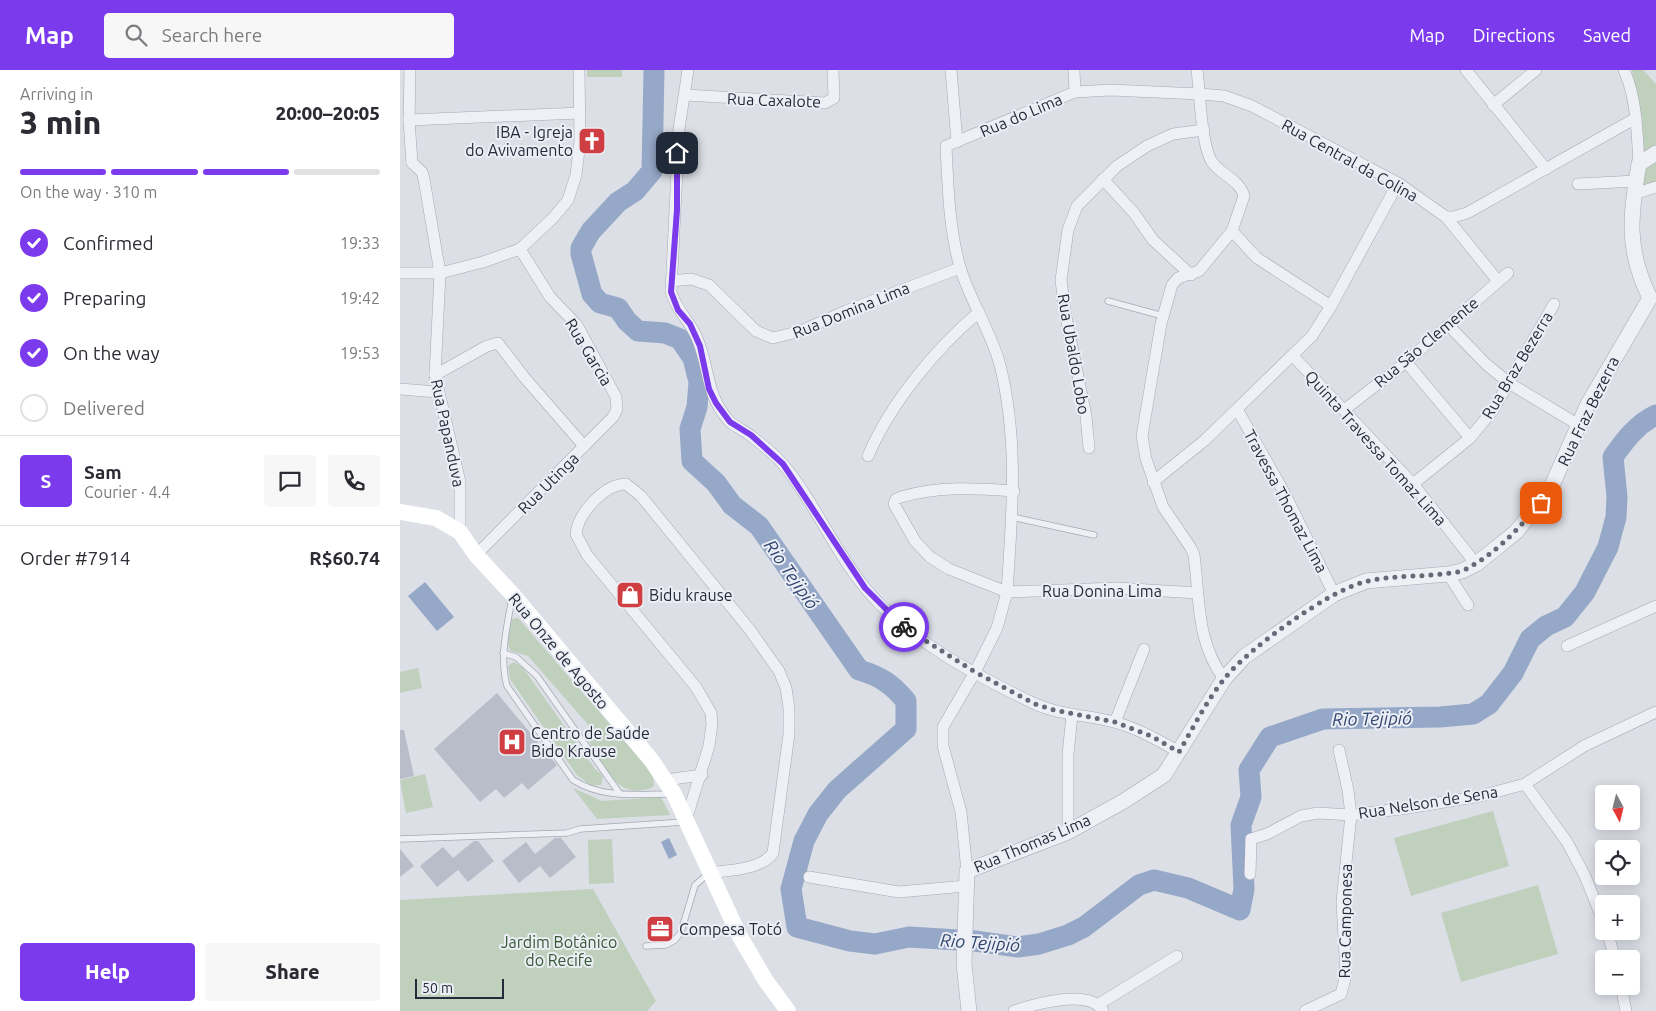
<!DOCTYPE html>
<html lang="en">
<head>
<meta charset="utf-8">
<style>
  body { margin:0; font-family:Ubuntu,sans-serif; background:#f7f7f7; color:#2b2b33; height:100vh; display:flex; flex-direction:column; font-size:19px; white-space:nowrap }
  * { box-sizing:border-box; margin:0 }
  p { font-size:16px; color:#7c7c81 }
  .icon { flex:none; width:28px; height:28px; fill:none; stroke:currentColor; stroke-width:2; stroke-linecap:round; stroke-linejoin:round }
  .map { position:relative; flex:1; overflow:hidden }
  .side { display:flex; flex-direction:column; background:#fff; width:400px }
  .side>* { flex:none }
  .needle { width:32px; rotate:173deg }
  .tools { position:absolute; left:1195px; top:715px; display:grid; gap:10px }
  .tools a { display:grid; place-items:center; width:45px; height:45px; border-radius:5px; background:#fff; box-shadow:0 2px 12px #0003; font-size:25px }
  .scale { position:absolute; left:15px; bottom:12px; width:89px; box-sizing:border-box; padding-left:5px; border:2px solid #262b3c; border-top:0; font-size:14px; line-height:18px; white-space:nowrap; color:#262b3c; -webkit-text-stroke:4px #ebeef4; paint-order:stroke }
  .pin { position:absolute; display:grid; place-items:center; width:42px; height:42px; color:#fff; margin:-21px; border-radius:10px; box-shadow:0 2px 8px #0006 }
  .courier { position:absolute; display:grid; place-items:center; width:50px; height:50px; margin:-25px; border:4px solid #7c3aed; border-radius:50%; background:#fff; color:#222; box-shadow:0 1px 6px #0007 }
  .head em { font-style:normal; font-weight:800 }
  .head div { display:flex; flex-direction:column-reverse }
  .head { display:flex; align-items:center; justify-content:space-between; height:85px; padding:0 20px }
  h1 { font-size:32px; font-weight:800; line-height:38px }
  .bar { display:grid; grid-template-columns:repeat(4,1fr); gap:8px 5px; align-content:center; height:60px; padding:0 20px }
  .bar i { height:6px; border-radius:4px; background:#e1e1e2 }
  .bar .selected { background:#7c3aed }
  .bar p { grid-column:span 4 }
  .line { display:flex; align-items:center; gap:12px; padding:0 20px; border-top:1px solid #e1e1e2 }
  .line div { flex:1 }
  .round { display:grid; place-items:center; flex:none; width:52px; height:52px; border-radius:5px; background:#f7f7f7 }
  ol { padding:0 20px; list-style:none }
  li { display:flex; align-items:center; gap:15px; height:55px }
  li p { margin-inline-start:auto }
  li .icon { padding:5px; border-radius:50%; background:#7c3aed; color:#fff; stroke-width:4 }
  li:last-child { color:#7c7c81 }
  li i { width:28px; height:28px; border:2px solid #e1e1e2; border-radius:50% }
  .action { display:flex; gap:10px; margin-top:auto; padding:10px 20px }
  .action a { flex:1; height:58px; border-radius:5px; background:#7c3aed; color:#fff; font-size:20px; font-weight:800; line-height:58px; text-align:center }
  .action a+a { background:#f7f7f7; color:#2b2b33 }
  header { display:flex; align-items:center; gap:30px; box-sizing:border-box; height:70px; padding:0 25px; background:#7c3aed; color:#fff }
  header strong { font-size:24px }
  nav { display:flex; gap:28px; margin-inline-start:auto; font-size:18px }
  .search { width:350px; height:45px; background:#f7f7f7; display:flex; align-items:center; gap:12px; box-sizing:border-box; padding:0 18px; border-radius:5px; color:#7c7c81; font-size:19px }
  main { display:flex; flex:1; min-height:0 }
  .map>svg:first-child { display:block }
</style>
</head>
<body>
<header>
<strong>Map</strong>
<div class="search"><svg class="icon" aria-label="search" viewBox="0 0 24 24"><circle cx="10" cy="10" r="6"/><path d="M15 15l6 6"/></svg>Search here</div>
<nav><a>Map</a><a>Directions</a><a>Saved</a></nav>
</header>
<main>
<section class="side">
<div class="head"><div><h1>3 min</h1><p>Arriving in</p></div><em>20:00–20:05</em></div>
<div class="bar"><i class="selected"></i><i class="selected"></i><i class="selected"></i><i></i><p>On the way · 310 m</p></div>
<ol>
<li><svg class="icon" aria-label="check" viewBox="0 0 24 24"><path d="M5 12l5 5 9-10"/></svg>Confirmed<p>19:33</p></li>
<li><svg class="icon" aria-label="check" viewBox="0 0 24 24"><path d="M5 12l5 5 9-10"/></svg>Preparing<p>19:42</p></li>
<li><svg class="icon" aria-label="check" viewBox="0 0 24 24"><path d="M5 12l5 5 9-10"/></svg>On the way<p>19:53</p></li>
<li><i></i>Delivered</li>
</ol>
<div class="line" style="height:90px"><b class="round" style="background:#7c3aed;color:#fff">S</b><div><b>Sam</b><p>Courier · 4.4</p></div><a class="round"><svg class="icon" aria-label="chat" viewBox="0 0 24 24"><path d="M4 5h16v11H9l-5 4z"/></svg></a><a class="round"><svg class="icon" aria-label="phone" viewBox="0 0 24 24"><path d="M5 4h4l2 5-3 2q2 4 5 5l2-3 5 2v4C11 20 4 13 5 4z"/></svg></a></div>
<div class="line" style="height:65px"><div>Order #7914</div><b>R$60.74</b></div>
<div class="action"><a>Help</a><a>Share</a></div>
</section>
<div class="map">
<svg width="1256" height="941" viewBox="0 0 1256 941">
  <rect width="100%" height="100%" fill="#dcdfe6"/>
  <!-- green -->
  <g fill="#bfd0bd">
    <rect x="187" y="0" width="35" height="7"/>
    <path d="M1232,0H1243L1256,14V76L1243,84Z"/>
    <path d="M1256,90V114L1238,120L1241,102Z"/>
    <path d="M118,548L246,696L253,707L254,716C246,722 232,722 223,717C211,710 187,677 187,662L191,658L128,586L111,581C105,573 109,558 112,549Z"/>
    <path d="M114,592L123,598L195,699L203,706L201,715H190L177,705L110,609L108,596Z"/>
    <path d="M18,598L22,618L0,623V602Z"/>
    <path d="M25,704L33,737L6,743L0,710Z"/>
    <path d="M173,718L202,731L261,727L270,745L197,749Z"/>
    <path d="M1093,741L1109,796L1011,826L994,768Z"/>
    <path d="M212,769L214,813L189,814L188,770Z"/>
    <path d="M1138,815L1158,884L1061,912L1041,843Z"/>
    <path d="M193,819L256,931L247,941H0V830Z"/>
  </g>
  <!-- water -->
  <g fill="#96a8c7">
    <path d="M25,512L54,547L37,561L8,526Z"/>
    <path d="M269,768L277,785L269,789L261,772Z"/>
  </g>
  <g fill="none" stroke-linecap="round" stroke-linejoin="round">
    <!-- river -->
    <path stroke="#96a8c7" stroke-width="21" d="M254,0L252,101L235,121L218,132L191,161L181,178V184L192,224L200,233L218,238L227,251L238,261L265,263L280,269L293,288L299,312L297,337L290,359L292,391L316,413L332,435L359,456L459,600C480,606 492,614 506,631V659L437,720L418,744L404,771L391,819L397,857L450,871L475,874L509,867L575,871L618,877L639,874L668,865L684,857L739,815L754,810L788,818L840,840L844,819L841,755L851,727L849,700L870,667L923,649L1040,647L1073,644L1089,634L1113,603L1130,569L1146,556L1165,547L1185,522L1208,477L1216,447L1217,427L1213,387C1225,370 1237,354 1256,345"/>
  </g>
  <!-- building -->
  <g fill="#b9bdc9">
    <path d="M97,623L157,695L128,720L122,713L104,728L96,719L80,732L34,679Z"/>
    <path d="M0,660H4L14,706L0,709Z"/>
    <path d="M155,768H161L176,787L150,808L140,796L119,813L102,791L126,772L135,784Z"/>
    <path d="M74,771H78L94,791L68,812L58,800L37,817L20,796L43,777L53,788Z"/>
    <path d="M0,779L14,796L0,807Z"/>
  </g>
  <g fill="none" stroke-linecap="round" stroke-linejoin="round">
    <defs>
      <g id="service">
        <path d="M708,231L763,246"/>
        <path d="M612,447L694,465"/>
        <path d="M112,528C107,557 99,587 107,616L173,710C203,729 238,724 271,724"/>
        <path d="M103,583L116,587L137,606L220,724"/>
        <path d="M0,769L167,763L180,759L284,752"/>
        <path d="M246,876L266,875L275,870L281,862L295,815L309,803"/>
      </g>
      <g id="minor">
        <path d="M10,0L9,50L12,93"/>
        <path d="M288,0L279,59L271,222C276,240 290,251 297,268C310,298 305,324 329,351C335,357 344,360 351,366C363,375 378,387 387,399C417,437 435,482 466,519C507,569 575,605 633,633C659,645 687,645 714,652C737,658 758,670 779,682"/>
        <path d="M551,0L557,72"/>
        <path d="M797,0C800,22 801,75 812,92C821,105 840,110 844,126L832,161L857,188L931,236"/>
        <path d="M1066,0L1146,99"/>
        <path d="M1224,0C1237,29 1237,63 1239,94"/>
        <path d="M675,22L711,20L800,24L824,26L852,36L998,113L1046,147L1098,211"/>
        <path d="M285,25L425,33L434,28L433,0"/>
        <path d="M1093,35L1136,0"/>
        <path d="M9,50L180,43"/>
        <path d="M12,93L22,102L24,109L40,203L35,305L60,412V462"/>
        <path d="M703,109L734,143L753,170L791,205"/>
        <path d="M1178,114L1236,111"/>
        <path d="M1234,124L1256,117"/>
        <path d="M1046,147H1053L1067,143L1236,48"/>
        <path d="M0,203H40L83,192L120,179L153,148L168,130L176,105L180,72L179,0"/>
        <path d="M271,211L291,209L309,215L356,261L373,268L401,261L446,241L560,198"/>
        <path d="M1049,256L1086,294L1109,313L1177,354"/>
        <path d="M893,286L1013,414L1076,494"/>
        <path d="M1006,292L1070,368"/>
        <path d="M35,305L87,276L98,273L124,307L184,376"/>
        <path d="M0,319L37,322"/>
        <path d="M837,339L885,424L934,524"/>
        <path d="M944,340L1006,292L1108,203"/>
        <path d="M689,378L686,346L665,242L661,210L668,160L677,136L717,96L747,76L773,64L804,60"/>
        <path d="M468,386C490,334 536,278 579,242"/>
        <path d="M753,412L805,370L912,266L931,236L998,113"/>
        <path d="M1013,414L1070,368L1093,340L1154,234"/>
        <path d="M614,421C576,418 538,416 501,427L496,429L494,434L515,471L530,487L549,499L607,522L716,518L797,523"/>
        <path d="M76,485L213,347L217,339L216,327L177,255L150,227L120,179"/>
        <path d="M1048,504L1068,535"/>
        <path d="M1167,576L1256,536"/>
        <path d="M824,609C796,571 800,530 794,485L791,478L763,437L746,389L742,366L761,254L772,215L778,208L799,201L832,161"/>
        <path d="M715,652L744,579"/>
        <path d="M265,710L302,705"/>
        <path d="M1125,714L1167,772L1185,806L1204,853"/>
        <path d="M286,750L309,676L312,654L311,643L296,617L187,485L176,464C178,443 205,414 226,414L241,426L350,560L379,601L386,618L389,638V664L373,783C361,800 329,800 309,803"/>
        <path d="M668,762V685L672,644"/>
        <path d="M567,801L561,742L543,676V657L575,602L597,558L607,522C612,445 619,371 600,295C591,261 570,231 560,197C549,159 548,116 546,76L675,22L674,0"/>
        <path d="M850,804L851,769L867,764L901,746L918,743L951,745L1008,738L1080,726L1125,714L1184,676L1256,642"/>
        <path d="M409,807L499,822L566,816"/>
        <path d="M1207,861L1215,889"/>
        <path d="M1221,916L1226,941"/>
        <path d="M699,934L777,886"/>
        <path d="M614,941C635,934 690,918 703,941"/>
        <path d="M905,941L941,924L946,905L942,831L951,745L948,720L939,680"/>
      </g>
      <path id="tertiary" d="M569,941L564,894L567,801L668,762L724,731L764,705L824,609L844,587L934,524L966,511L1048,504L1062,501L1076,494L1095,479L1116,462L1150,420L1188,334L1250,228C1226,180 1230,145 1239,94L1256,83"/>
    </defs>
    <!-- service casing -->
    <use href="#service" stroke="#a5a9b3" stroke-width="7"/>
    <!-- minor casing -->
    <use href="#minor" stroke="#a5a9b3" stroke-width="12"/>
    <!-- tertiary casing -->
    <use href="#tertiary" stroke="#a5a9b3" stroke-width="16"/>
    <!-- service -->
    <use href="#service" stroke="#eef0f5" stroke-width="5.5"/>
    <!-- minor -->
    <use href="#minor" stroke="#eef0f5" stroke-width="11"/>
    <!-- tertiary -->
    <use href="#tertiary" stroke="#eef0f5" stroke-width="15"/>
    <!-- secondary -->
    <path stroke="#fff" stroke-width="16" d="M0,442L36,448L60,462L76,485L113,525L252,691L274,724L339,865L366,911L388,941"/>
  </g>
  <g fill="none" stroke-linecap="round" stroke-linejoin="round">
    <!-- done -->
    <path stroke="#666a78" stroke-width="5" stroke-dasharray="0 9" d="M504,557L575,602L635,634L654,640L715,652L751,666L779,682C793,658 807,630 825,608C849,578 927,522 964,512C995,504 1030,508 1062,501C1094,486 1118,459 1141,433"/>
    <!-- route -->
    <path stroke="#7c3aed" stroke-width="6" d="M277,83V140L271,222L278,240L290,254L300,276L309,319L316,333L330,352L351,365L383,394L465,518L504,557"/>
  </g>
  <!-- icons -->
  <defs>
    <symbol id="church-square" viewBox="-11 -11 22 22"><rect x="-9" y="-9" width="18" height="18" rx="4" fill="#ce3e42" stroke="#ebeef4"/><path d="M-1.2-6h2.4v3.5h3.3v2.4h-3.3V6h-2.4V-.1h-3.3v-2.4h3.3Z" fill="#fff"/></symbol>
    <symbol id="shop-square" viewBox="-11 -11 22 22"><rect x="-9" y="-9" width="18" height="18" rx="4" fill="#ce3e42" stroke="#ebeef4"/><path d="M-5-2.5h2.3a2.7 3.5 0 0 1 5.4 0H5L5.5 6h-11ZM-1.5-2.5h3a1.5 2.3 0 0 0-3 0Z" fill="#fff"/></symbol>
    <symbol id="hospital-square" viewBox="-11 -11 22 22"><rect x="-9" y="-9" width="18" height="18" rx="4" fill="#ce3e42" stroke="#ebeef4"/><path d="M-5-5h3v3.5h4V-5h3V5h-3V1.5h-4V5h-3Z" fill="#fff"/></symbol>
    <symbol id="office-square" viewBox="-11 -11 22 22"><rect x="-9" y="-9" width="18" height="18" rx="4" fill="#ce3e42" stroke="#ebeef4"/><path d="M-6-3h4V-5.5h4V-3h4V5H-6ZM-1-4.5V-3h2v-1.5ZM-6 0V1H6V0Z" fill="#fff"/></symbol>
  </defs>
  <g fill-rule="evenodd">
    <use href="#church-square" x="176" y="55" width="32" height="32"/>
    <use href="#shop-square" x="214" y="509" width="32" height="32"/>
    <use href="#hospital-square" x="96" y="656" width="32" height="32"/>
    <use href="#office-square" x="244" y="843" width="32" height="32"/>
  </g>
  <g text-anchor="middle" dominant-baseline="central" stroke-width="4" stroke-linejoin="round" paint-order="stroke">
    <!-- street labels -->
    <g font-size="16" fill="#262b3c" stroke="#ebeef4">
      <text transform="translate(374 30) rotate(2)">Rua Caxalote</text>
      <text transform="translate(621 45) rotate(-23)">Rua do Lima</text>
      <text transform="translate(950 90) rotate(29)">Rua Central da Colina</text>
      <text transform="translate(451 240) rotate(-22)">Rua Domina Lima</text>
      <text transform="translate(1026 272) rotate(-40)">Rua São Clemente</text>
      <text transform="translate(189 282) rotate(59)">Rua Garcia</text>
      <text transform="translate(674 284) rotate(80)">Rua Ubaldo Lobo</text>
      <text transform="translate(1117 295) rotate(-59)">Rua Braz Bezerra</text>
      <text transform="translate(1188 341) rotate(-64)">Rua Fraz Bezerra</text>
      <text transform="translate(48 363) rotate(78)">Rua Papanduva</text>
      <text transform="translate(976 378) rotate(48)">Quinta Travessa Tomaz Lima</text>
      <text transform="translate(148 413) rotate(-45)">Rua Utinga</text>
      <text transform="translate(886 431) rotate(62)">Travessa Thomaz Lima</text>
      <text x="702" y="521">Rua Donina Lima</text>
      <text transform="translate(159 581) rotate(50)">Rua Onze de Agosto</text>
      <text transform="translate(1028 732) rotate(-9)">Rua Nelson de Sena</text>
      <text transform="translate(632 773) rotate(-23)">Rua Thomas Lima</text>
      <text transform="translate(945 851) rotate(-89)">Rua Camponesa</text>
    </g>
    <!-- poi labels -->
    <g font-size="16" fill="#262b3c" stroke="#ebeef4" text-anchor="start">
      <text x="173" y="62" text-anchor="end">IBA - Igreja<tspan x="173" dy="18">do Avivamento</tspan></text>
      <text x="249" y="525">Bidu krause</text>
      <text x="131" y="663">Centro de Saúde<tspan x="131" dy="18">Bido Krause</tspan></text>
      <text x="279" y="859">Compesa Totó</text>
    </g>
    <!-- park labels -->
    <g font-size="16" fill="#355833" stroke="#ebeef4">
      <text x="159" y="872">Jardim Botânico<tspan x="159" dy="18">do Recife</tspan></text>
    </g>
    <!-- water labels -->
    <g font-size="18" font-style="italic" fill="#304570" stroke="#ebeef4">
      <text transform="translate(392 504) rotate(55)">Rio Tejipió</text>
      <text transform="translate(972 648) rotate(-1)">Rio Tejipió</text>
      <text transform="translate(580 872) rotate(4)">Rio Tejipió</text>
    </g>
  </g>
</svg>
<div class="tools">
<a><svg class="needle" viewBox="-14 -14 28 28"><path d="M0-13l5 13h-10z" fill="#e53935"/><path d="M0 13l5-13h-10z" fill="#7c7c81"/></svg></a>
<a><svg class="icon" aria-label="locate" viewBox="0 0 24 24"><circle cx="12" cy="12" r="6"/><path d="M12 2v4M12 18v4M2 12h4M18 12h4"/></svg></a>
<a>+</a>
<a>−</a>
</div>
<div class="scale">50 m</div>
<div class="pin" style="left:1141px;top:433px;background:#ea580c"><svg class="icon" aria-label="bag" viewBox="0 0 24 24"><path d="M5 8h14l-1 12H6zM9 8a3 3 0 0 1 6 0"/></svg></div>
<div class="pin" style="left:277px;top:83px;background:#1f2937"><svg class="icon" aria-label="home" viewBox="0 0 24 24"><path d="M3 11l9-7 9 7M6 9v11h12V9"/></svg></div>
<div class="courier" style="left:504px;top:557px"><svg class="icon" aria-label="bike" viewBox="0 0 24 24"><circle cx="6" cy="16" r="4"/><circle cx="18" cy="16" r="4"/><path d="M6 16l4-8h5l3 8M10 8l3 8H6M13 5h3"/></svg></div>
</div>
</main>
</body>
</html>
